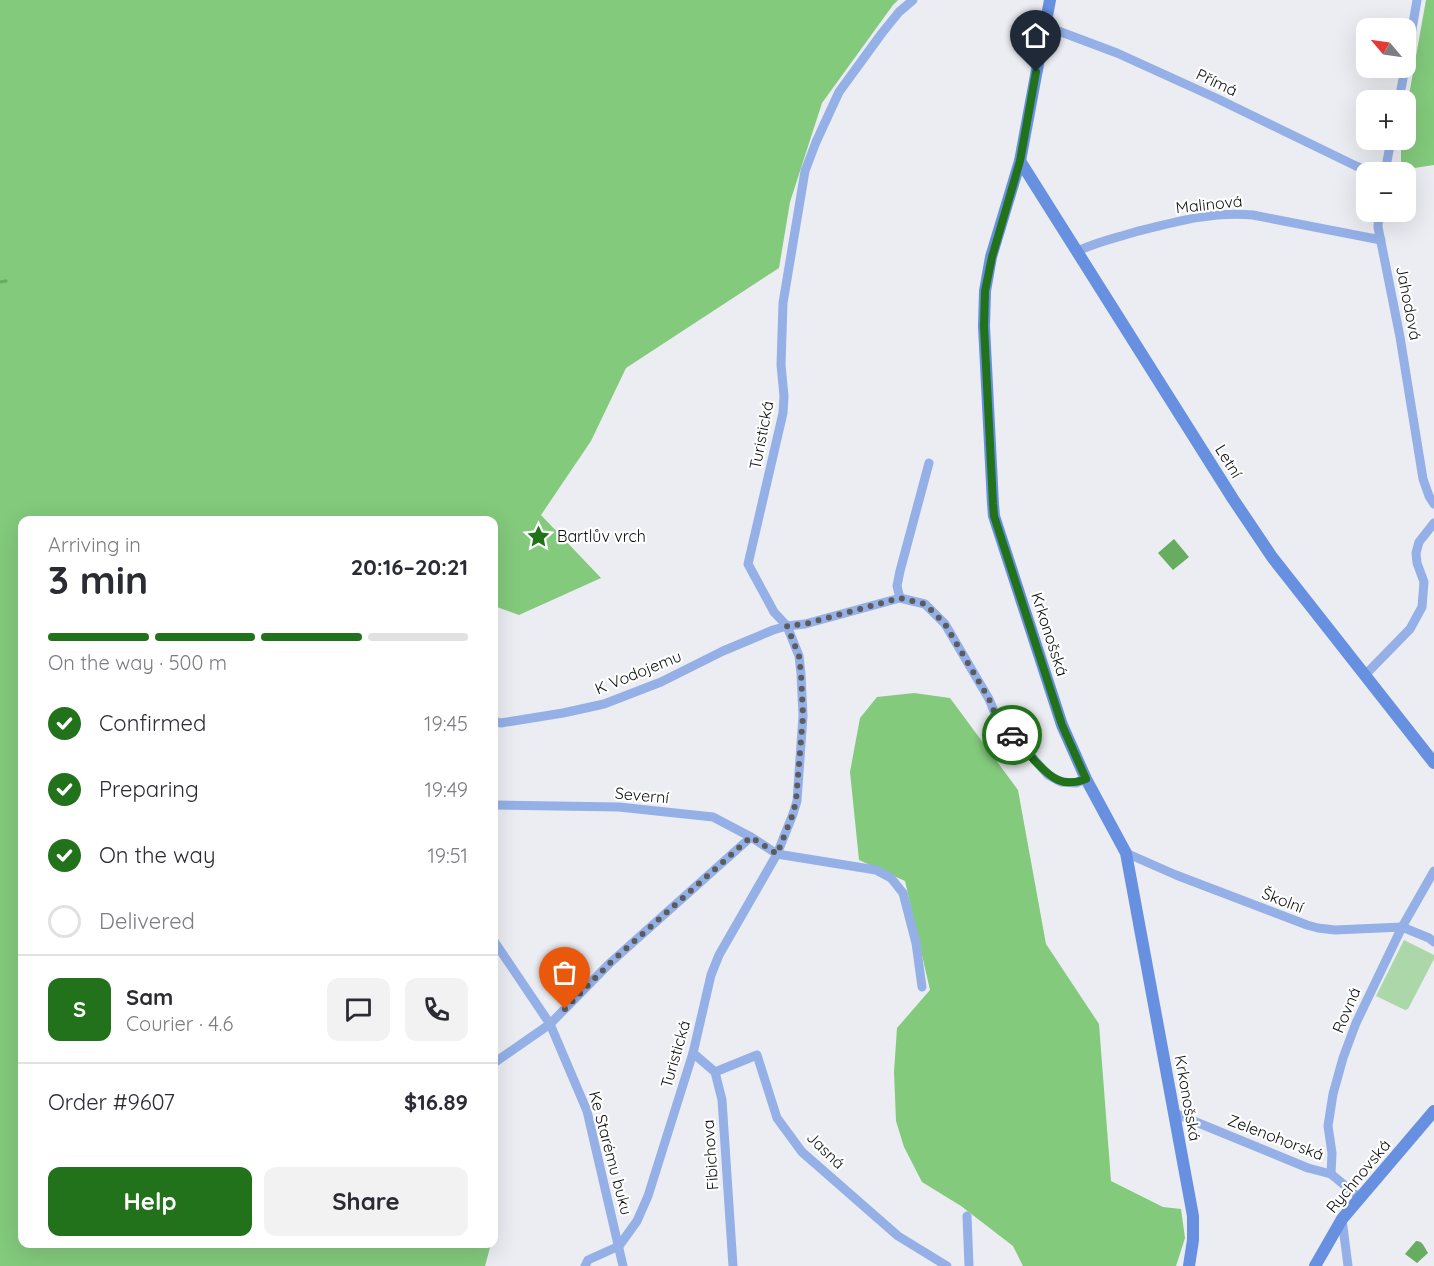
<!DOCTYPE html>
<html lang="en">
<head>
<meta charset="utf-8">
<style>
  body { margin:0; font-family:Quicksand,sans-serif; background:#f2f2f3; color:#2b2b33; height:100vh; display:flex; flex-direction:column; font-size:22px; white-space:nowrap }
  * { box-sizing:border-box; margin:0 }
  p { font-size:20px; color:#7c7c81 }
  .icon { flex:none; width:33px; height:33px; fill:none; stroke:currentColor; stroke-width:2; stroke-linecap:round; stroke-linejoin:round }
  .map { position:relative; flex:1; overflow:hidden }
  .details { position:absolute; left:18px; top:516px; width:480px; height:732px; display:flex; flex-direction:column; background:#fff; border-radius:12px; box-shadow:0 6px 24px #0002 }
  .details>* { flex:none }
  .needle { width:39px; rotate:299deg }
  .controls { position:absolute; left:1356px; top:18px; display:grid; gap:12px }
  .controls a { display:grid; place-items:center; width:60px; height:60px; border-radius:12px; background:#fff; box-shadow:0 6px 24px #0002; font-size:30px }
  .pin { position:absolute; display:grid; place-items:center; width:51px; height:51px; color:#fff; margin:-62px -26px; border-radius:50% 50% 50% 0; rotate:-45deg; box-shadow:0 0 6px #0007 }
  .pin .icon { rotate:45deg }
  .courier { position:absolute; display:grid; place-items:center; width:60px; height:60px; margin:-30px; border:4px solid #21721b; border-radius:50%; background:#fff; color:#222; box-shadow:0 2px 8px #0007 }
  .overview em { font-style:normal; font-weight:700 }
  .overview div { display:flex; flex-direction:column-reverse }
  .overview { display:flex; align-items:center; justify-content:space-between; height:102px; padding:0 30px }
  h1 { font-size:39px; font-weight:700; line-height:45px }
  .bar { display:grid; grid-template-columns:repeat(4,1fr); gap:9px 6px; align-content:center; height:72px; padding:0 30px }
  .bar i { height:8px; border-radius:4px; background:#e1e1e2 }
  .bar .on { background:#21721b }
  .bar p { grid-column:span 4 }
  .line { display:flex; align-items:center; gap:15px; padding:0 30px; border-top:2px solid #e1e1e2 }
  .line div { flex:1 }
  .round { display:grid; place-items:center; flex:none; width:63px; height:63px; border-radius:12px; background:#f2f2f3 }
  ol { padding:0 30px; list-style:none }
  li { display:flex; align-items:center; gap:18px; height:66px }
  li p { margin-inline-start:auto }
  li .icon { padding:6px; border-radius:50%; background:#21721b; color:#fff; stroke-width:4 }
  li:last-child { color:#7c7c81 }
  li i { width:33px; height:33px; border:3px solid #e1e1e2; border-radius:50% }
  .button { display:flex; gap:12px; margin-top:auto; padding:12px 30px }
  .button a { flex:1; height:69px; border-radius:12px; background:#21721b; color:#fff; font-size:24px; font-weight:700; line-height:69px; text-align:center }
  .button a+a { background:#f2f2f3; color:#2b2b33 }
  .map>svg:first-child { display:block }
</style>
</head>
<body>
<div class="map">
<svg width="1434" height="1266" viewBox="0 0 1434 1266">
  <rect width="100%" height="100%" fill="#ebedf2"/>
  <!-- green -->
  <path fill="#acd7a8" d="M1404,940L1434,955V959L1408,1009L1405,1010L1376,996Z"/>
  <!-- forest -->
  <g fill="#83ca7c">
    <path d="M0,0H898L893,5L822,103L790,202L779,268L626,368L591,441L541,515L601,578L519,615L494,606V520H22V1244H491L485,1266H0Z"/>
    <path d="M1426,0H1434V165L1401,170V140H1406V112Z"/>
    <path d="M914,693L950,698L1018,790L1046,944L1099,1024L1111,1181L1163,1207L1181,1209L1185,1238L1176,1266H1023L1013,1246L961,1206L922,1182L904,1147L896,1121L894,1072L897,1028L930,990L905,881L859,860L850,772L860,718L877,697Z"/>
  </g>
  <!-- water -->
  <g fill="#67ac60">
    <path d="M1174,539L1189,557L1173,570L1158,553Z"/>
    <path d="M1416,1241C1423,1241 1424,1247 1428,1253L1417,1263L1405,1254Z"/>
  </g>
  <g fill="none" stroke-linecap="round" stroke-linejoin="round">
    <!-- stream -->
    <path stroke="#67ac60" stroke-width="3" d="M0,282L6,281"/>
    <!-- street -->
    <g stroke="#94b0e7" stroke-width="9">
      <path d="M1045,27L1053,29L1117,53L1216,98L1356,166L1372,172"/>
      <path d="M1406,64L1417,0"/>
      <path d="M1399,100L1405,68"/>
      <path d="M1385,172L1391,140"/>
      <path d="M1379,212L1378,227L1400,337L1423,479L1429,496L1434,504"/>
      <path d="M1078,251C1096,242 1116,238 1135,232C1174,222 1213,211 1253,215L1381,240"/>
      <path d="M900,598L897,586L900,571L929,463"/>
      <path d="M1365,675L1410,629L1422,607L1424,582L1417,563L1416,553L1419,542L1434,523"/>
      <path d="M494,721L501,723L563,713L604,704L661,682L723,651L773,630L787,626L805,624L900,598L925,604L945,624L989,699L996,716L1048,775L1061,782L1076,783L1086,779"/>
      <path d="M494,805L619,807L713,817L751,837L777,854L876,870L891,878L903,893L916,943L922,987"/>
      <path d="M1126,853L1176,875L1307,925L1318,928L1335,930L1402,927L1429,938L1434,942"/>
      <path d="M494,941L550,1024L587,1111L623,1266"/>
      <path d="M693,1053L715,1072L722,1100L733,1266"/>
      <path d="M494,1063L550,1024L610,963L751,837"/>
      <path d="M715,1072L757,1055L777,1118L802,1152L898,1236L947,1266"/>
      <path d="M1174,1113L1308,1168L1331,1174L1360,1198"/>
      <path d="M1331,1174L1332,1153L1328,1126L1333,1094L1343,1058L1356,1023L1402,927L1434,871"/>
      <path d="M967,1216L969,1266"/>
      <path d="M1342,1219L1348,1266"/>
      <path d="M585,1266L588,1260L619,1246L637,1221L648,1196L693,1053L711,975L719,955L777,854L793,814L797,801L803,716L801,674L799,656L787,626L774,612L748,564L783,413L784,396L781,365L783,303L805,171L816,142L839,92L882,33L899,12L913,0"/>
    </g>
    <!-- secondary -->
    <g stroke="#6890e1" stroke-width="12">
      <path d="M1050,0L1020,161L991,257L985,291L984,326L993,504L994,516L1062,725L1086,779L1126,853L1193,1216V1240L1189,1266"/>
      <path d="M1020,161L1233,499L1272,557L1434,763"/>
      <path d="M1315,1266L1342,1219L1434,1111"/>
    </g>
  </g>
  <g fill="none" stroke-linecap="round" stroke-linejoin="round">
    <!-- done -->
    <path stroke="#5b5c5e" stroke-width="6" stroke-dasharray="0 10.8" d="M565,1009L610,963L751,837L777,854L793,814L796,801L803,716L801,674L799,656L787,626L805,624L900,598L925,604L945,624L989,699L996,716L1012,735"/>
    <!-- route -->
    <path stroke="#21721b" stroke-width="8" d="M1012,735C1020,744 1028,753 1035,761C1051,778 1062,788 1086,779L1062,725L994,516L993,504L984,326L985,291L992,257L1020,161L1036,72"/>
  </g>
  <!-- icons -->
  <defs>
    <symbol id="sight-bare" viewBox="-9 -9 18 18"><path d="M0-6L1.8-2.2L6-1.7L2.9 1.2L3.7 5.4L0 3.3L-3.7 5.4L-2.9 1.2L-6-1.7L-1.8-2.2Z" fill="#21721b" stroke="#fff" stroke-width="2.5" paint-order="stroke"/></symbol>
  </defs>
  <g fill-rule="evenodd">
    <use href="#sight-bare" x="522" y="520" width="33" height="33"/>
  </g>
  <g text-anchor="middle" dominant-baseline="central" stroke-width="4.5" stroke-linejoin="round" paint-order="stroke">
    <!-- street labels -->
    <g font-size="16" fill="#0d0e0f" stroke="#fff">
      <text transform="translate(1217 82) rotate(25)">Přímá</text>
      <text transform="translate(1209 204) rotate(-6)">Malinová</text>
      <text transform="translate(1409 303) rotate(79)">Jahodová</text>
      <text transform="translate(761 435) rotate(-79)">Turistická</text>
      <text transform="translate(1229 461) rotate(58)">Letní</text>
      <text transform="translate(1050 634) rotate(72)">Krkonošská</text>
      <text transform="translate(638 672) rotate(-22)">K Vodojemu</text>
      <text transform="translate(642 795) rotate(5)">Severní</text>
      <text transform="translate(1283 900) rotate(21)">Školní</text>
      <text transform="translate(1346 1010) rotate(-67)">Rovná</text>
      <text transform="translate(675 1054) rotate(-74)">Turistická</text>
      <text transform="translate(1188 1098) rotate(80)">Krkonošská</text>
      <text transform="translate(1276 1137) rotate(21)">Zelenohorská</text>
      <text transform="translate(826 1150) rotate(44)">Jasná</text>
      <text transform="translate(611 1153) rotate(75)">Ke Starému buku</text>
      <text transform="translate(710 1155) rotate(-94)">Fibichova</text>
      <text transform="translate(1358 1176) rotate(-50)">Rychnovská</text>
    </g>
    <!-- poi labels -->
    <g font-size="16" fill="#0d0e0f" stroke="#fff" text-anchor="start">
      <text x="557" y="536">Bartlův vrch</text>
    </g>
  </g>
</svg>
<div class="controls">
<a><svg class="needle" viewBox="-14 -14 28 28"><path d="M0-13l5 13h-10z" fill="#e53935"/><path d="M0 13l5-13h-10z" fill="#7c7c81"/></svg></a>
<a>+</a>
<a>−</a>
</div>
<div class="pin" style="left:565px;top:1009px;background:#ea580c"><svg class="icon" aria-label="bag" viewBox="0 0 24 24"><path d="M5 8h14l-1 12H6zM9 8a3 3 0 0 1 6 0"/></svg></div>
<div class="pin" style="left:1036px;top:72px;background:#1f2937"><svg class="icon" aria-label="home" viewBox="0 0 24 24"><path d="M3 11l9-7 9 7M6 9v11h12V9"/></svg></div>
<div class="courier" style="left:1012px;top:735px"><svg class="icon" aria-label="car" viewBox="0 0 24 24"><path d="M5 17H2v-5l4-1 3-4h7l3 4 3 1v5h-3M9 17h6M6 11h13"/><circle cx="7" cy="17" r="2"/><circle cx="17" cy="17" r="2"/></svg></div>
<section class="details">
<div class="overview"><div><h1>3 min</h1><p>Arriving in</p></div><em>20:16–20:21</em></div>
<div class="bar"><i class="on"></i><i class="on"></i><i class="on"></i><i></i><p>On the way · 500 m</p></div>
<ol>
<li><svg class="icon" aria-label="check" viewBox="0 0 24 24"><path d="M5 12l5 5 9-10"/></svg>Confirmed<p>19:45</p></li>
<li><svg class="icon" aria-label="check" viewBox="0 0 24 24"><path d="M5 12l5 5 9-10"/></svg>Preparing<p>19:49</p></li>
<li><svg class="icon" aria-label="check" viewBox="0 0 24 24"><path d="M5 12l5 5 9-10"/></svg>On the way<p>19:51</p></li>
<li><i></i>Delivered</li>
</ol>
<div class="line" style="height:108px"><b class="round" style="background:#21721b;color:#fff">S</b><div><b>Sam</b><p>Courier · 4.6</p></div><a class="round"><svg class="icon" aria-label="chat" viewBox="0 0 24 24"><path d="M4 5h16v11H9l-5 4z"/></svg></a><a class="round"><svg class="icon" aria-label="phone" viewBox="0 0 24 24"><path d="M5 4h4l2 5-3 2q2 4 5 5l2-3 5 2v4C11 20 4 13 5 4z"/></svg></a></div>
<div class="line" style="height:78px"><div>Order #9607</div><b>$16.89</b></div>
<div class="button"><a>Help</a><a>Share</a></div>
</section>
</div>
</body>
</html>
